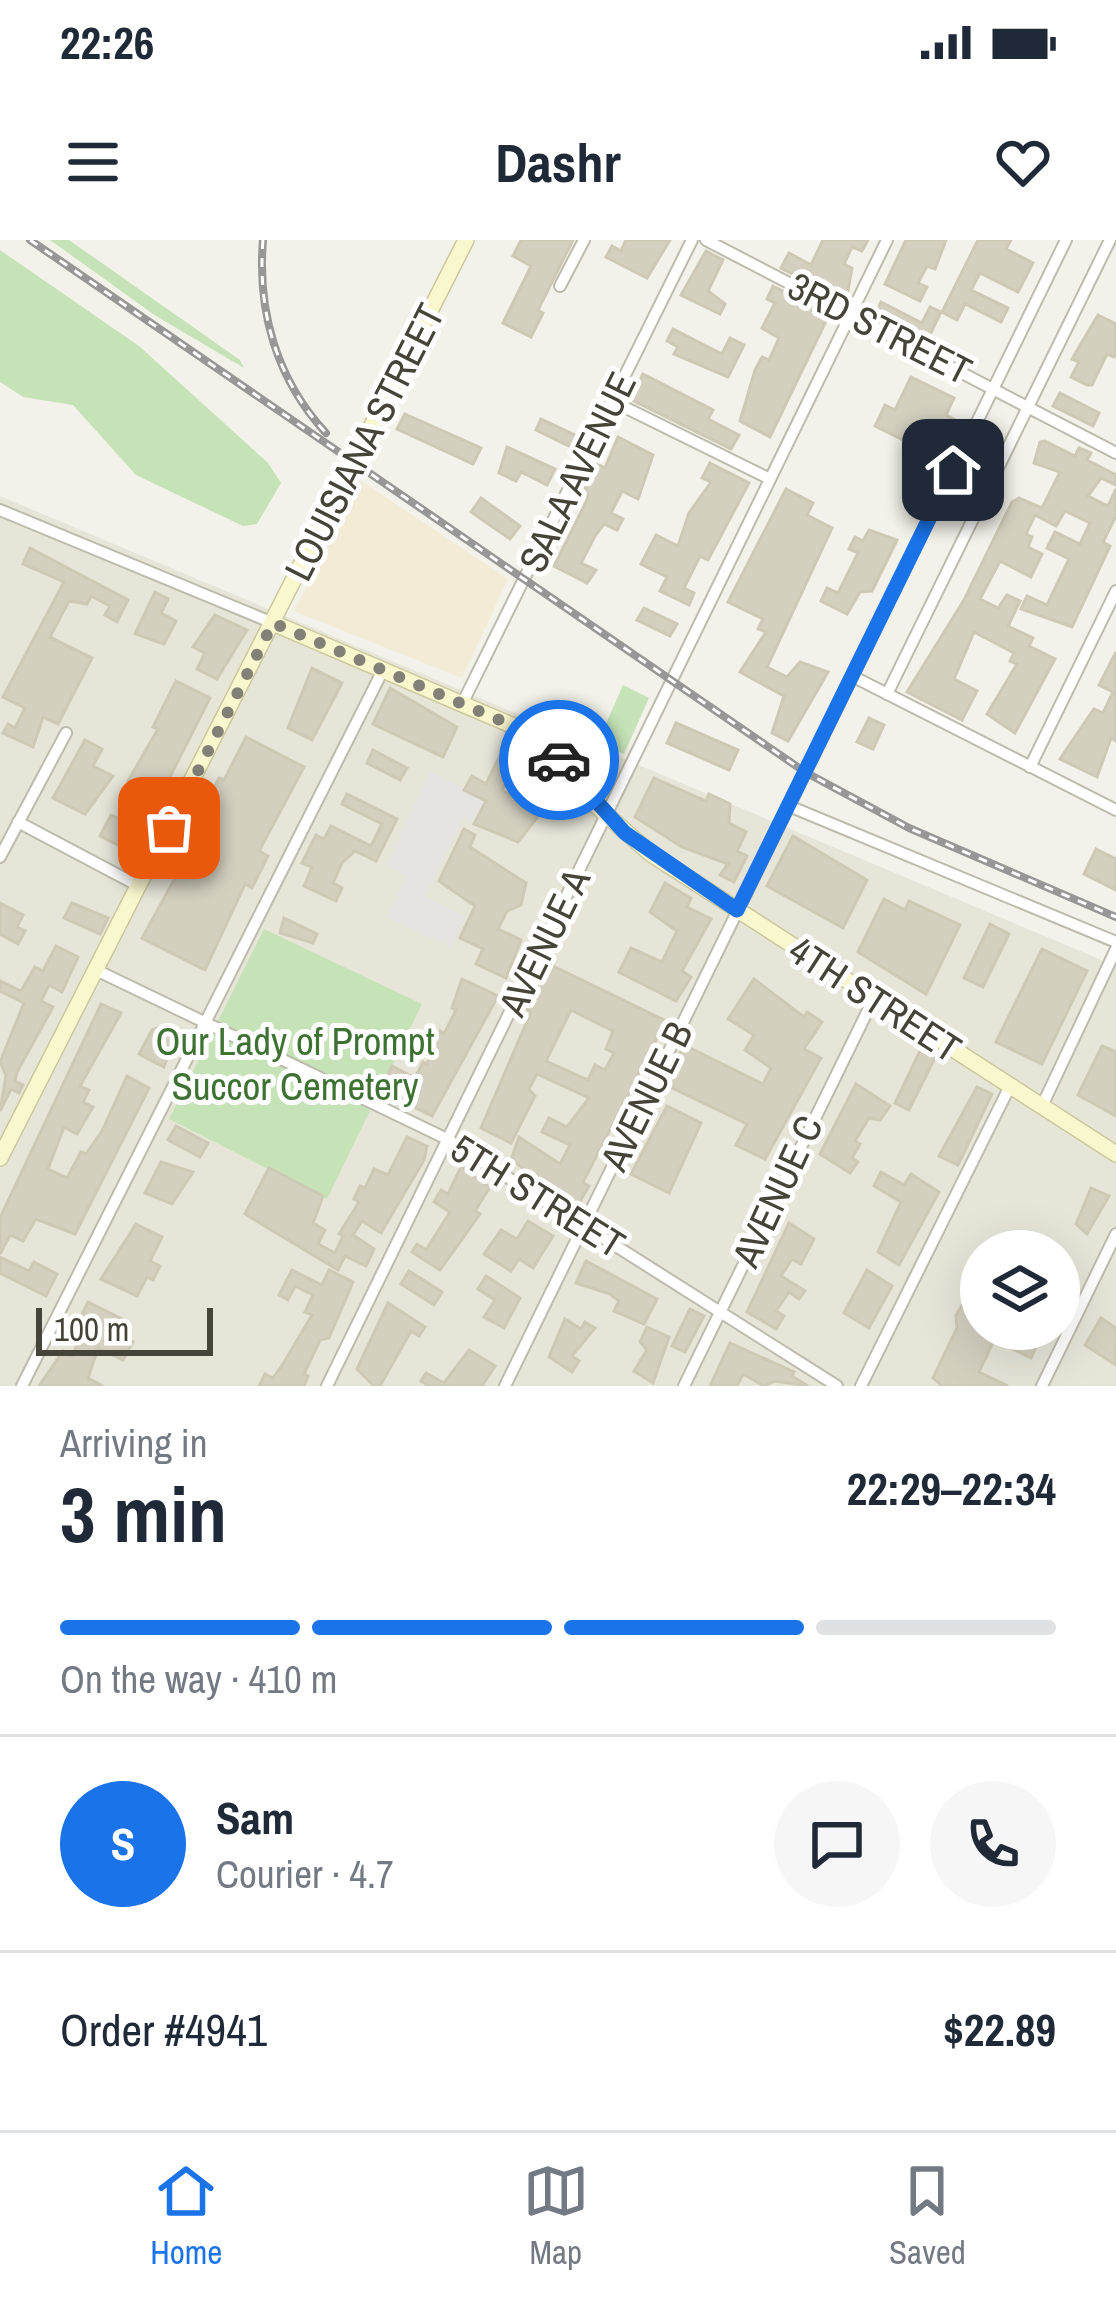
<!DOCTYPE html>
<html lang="en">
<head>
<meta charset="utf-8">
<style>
  body { margin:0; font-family:"Archivo Narrow",sans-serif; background:#f6f6f7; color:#1f2937; height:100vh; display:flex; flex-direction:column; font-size:45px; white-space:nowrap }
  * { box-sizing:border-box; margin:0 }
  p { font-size:39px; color:#747a83 }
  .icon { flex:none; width:66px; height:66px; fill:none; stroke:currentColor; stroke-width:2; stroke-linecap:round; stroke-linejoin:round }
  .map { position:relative; height:1146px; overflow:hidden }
  .side { display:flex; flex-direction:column; background:#fff; flex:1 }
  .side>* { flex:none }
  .tools { position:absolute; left:960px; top:990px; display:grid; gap:24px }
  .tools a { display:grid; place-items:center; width:120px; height:120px; border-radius:50%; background:#fff; box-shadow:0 12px 48px #0002; font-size:60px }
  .scale { position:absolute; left:36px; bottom:30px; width:177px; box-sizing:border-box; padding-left:12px; border:6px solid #464439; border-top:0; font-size:33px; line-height:42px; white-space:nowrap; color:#464439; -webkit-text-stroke:9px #fff; paint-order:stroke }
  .pin { position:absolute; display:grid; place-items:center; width:102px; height:102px; color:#fff; margin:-51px; border-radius:24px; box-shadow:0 6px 18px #0006 }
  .courier { position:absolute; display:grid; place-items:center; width:120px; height:120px; margin:-60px; border:9px solid #1a73e8; border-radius:50%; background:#fff; color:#222; box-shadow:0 3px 15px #0007 }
  .headline em { font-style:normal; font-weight:800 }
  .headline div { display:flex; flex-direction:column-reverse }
  .headline { display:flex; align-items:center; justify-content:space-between; height:204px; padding:0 60px }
  h1 { font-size:78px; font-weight:800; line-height:90px }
  .bar { display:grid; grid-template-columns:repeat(4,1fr); gap:18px 12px; align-content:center; height:144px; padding:0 60px }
  .bar i { height:15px; border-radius:9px; background:#e0e1e3 }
  .bar .current { background:#1a73e8 }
  .bar p { grid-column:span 4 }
  .line { display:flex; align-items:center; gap:30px; padding:0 60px; border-top:3px solid #e0e1e3 }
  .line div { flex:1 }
  .round { display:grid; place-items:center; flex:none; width:126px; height:126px; border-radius:63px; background:#f6f6f7 }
  .status { display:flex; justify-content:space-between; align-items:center; height:84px; padding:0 60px; background:#fff; direction:ltr }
  .status svg { height:33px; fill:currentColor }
  header { display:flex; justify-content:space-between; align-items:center; height:156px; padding:0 60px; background:#fff; font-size:54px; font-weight:800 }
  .dock { display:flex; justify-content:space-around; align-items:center; height:168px; border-top:3px solid #e0e1e3; background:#fff; font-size:33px; color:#747a83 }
  .dock a { display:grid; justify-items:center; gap:6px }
  .dock .current { color:#1a73e8 }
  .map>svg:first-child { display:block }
</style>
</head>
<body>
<div class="status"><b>22:26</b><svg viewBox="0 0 49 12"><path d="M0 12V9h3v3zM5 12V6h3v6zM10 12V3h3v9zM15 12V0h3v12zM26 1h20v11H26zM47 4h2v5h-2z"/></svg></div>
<header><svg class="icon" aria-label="menu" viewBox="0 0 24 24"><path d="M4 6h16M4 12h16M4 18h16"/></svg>Dashr<svg class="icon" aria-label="heart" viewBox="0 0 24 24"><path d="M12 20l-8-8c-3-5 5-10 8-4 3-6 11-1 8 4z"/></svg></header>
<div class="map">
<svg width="1116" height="1146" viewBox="0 0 1116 1146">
  <rect width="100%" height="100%" fill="#f3f2ea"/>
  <!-- residential -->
  <path fill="#e6e5d8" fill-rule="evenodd" d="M0,256L1116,726V1146H0ZM981,1011H1059V1089H981Z"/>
  <!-- commercial -->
  <path fill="#f2ecd7" d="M360,240L508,339L462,438L294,371Z"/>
  <!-- green -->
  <g fill="#c6e3b7">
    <path d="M50,0H69L240,120L244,128L156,76Z"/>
    <path d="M0,10L139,106L268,223L281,243L257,284L243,286L136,235L73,165L23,157L0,142Z"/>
    <path d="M623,445L649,458L624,514L598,502Z"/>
    <path d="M264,689L422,764L327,959L169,879Z"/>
  </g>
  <!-- parking -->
  <path fill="#e5e4e1" d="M430,532L486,560L475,582L463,578L425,656L466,677L451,707L387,677L407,636L386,626Z"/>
  <!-- building -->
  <g fill="#d4d0c0" stroke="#cec9b4" stroke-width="3" fill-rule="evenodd">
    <path d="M521,0H573L538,70L543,73L531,97L503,83L531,26L513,16Z"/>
    <path d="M626,0H670L647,38L606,17L612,6L621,11Z"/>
    <path d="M823,0H868L862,11L852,7L844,24L852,28L846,62L781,28L789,13L811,25Z"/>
    <path d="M906,0H946L935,29L927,26L918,43L927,47L920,61L885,44Z"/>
    <path d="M978,0H1011L1006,9L1033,23L1018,52L980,33L971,50L1008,68L1001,82L965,64L957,80L942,72Z"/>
    <path d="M706,11L723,20L708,51L725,64L720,74L681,55Z"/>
    <path d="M773,46L829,75L770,197L740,181L755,130L762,117L769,120L779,98L762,88L775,63L767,59Z"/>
    <path d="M881,62L922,83L930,67L941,72L927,101L875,76Z"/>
    <path d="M1098,75L1116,84V112L1114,117L1107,114L1092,145H1087L1071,137L1079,122L1072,119Z"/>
    <path d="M673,89L722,114L730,98L744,105L728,137L674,114L678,107L667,101Z"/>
    <path d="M643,134L713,170L708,179L739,195L731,209L630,159Z"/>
    <path d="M911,137L954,158L946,175L963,184L940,218L875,186L885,165L895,170Z"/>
    <path d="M1060,153L1099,173L1093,186L1053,166Z"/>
    <path d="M405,174L481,208L473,224L397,189Z"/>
    <path d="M541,179L577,196L571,207L536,190Z"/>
    <path d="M618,197L653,215L638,259L622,251L611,273L623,279L617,290L604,284L595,296L581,323L596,330L587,343L554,326L588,258L585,248L597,224L605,228Z"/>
    <path d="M1045,201L1075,216L1079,208L1091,213L1087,220L1116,235V245L1101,238L1088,256L1108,266L1116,249V276L1103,302L1110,306L1072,387L1021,369L1027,356L1047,365L1069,319L1047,308L1055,292L1080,304L1090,283L1065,271L1056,286L1035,275L1026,294L1032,297L1028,307L1042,314L1031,337L1000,321L980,359L998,368L1007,355L1020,361L1008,386L1033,398L1029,406L1055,419L1015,493L987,474L1017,424L1010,421L1014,413L974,392L954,439L977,451L962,480L907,452L964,360L1012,262L1019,258L1042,268L1060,232L1034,223L1040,202Z"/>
    <path d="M507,207L555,229L547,245L521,232L516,241L499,233Z"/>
    <path d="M710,223L749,243L708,320L700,316L684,348L694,353L689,365L660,351L667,337L641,324L656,295L678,306L689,273L711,242L702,238Z"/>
    <path d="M786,249L813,263L807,275L832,288L767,427L787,437L800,422L828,432L788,501L772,493L784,456L740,432L766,392L758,389L763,379L728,362Z"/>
    <path d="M481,258L520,286L510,299L471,272Z"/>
    <path d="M869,290L897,300L872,351L860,352L847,374L821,361L827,348L838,353L858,313L849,309L855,297L863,301Z"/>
    <path d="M30,308L128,360L117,382L105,375L110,366L91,356L87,364L69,361L50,397L92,418L58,484L43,477L33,507L3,493L8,484L15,488L25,468L3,457L64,342L23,324Z"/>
    <path d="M155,352L168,359L161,373L176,381L164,404L135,394Z"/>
    <path d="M644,368L677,384L670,396L637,380Z"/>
    <path d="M215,375L247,390L217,439L197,429L205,413L193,407Z"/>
    <path d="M1116,412V501L1111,498L1097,537L1060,519L1094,469L1103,473L1113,452L1099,445Z"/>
    <path d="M312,428L342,443L312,500L288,488Z"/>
    <path d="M176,441L210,458L152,572L131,560L138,546L128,541L158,489L153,487Z"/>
    <path d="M390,448L457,487L443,517L373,484Z"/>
    <path d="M869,478L884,485L873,509L857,502Z"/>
    <path d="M676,483L738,510L729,530L667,503Z"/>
    <path d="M246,497L304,527L259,611L268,616L252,648L245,644L205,730L142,698L211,573L203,569L219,538L224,540Z"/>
    <path d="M85,500L102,509L93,526L113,536L85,574L53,558Z"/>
    <path d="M373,510L407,528L400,540L367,523Z"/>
    <path d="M501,513L516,521L502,550L540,574L518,602L474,584L486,561L464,550L472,536L486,544Z"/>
    <path d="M654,538L706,561L709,554L730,564L729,583L746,592L737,611L747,616L734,642L720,635L728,624L682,607L635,577Z"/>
    <path d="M347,554L397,579L376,621L355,611L342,623L333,643L342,648L336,661L304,646L312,627L302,623L316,595L324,599L331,586L371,606L382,584L342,564Z"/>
    <path d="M111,575L128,583L124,592L141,604L136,614L100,596Z"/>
    <path d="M464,589L475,595L470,607L526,643L521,665L507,671L498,689L521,700L506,738L476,724L483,709L460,698L475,666L439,641Z"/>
    <path d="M793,596L867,640L843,688L767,646Z"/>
    <path d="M1096,609L1116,619V650L1084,634Z"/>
    <path d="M665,643L691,658L687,667L711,679L682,731L691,737L676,761L619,732L631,708L662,722L677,691L650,672Z"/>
    <path d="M884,659L905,670L909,661L960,685L926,754L858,712Z"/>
    <path d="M0,663L23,675L17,687L25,691L18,704L0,694Z"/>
    <path d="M72,663L108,678L100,694L64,678Z"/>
    <path d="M284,678L317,694L313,703L280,693Z"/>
    <path d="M990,684L1009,694L983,747L964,738Z"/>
    <path d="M56,706L78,717L62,752L49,745L41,761L53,767L17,832L15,841L23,845L19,853L11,849L0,871L6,835L0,822L24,763L0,751V741L21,751L35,727L43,731Z"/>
    <path d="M1042,709L1087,731L1042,824L996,802Z"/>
    <path d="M551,725L666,781L583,942L589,946L578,965L511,920L519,897L560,924L570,905L542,892L549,878L567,887L589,858L537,834L529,849L535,856L511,903L481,888L531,772L526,769ZM571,770L613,791L606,809L614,813L605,830L595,825L588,840L546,821Z"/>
    <path d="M462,739L498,756L432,876L380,850L392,826L415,838L423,822L427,824L440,791L444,794L456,770L452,768Z"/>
    <path d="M754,739L804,777L807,772L822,782L804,809L821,818L765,919L736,905L747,884L664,844L684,805L763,844L771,828L745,810L754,795L728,779Z"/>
    <path d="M101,764L121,773L80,846L89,850L83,862L93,867L77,894L64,887L48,929L67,938L81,912L86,914L102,891L127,836L149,848L75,994L36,979L23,1001L10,995L0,1014V978Z"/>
    <path d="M160,787L175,795L164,827L139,814L152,790Z"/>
    <path d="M1102,806L1116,812V876L1078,855Z"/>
    <path d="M920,811L935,818L909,870L895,863Z"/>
    <path d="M856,844L890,866L880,880L869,878L855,901L860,904L852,918L858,922L850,933L820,914Z"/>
    <path d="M977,847L992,854L958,925L939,916Z"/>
    <path d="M667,866L701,883L669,953L631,934Z"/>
    <path d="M176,886L208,903L200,917L168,900Z"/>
    <path d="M407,897L427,906L424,920L381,993L362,981L353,995L374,1009L366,1026L345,1016L338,1030L245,974L269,928L323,956L313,983L325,990L318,1004L335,1013L343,996L339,994L359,962L354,959L360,946L365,948L374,929L388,935Z"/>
    <path d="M161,922L193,932L172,964L145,953Z"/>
    <path d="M461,927L490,947L475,971L480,974L440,1030L412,1012L417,1004L426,1010L450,972L434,962L441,950L448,954Z"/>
    <path d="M881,932L904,945L911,934L939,952L899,1025L878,1012L901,962L874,946Z"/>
    <path d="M1091,948L1109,956L1087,994L1076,984Z"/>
    <path d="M528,981L553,996L533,1028L519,1019L511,1031L484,1014L501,990L517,999Z"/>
    <path d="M789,983L814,999L801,1024L792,1019L781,1036L805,1051L799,1059L789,1052L776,1071L784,1076L776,1089L747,1072Z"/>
    <path d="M136,984L162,997L150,1021L160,1026L153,1040L147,1037L137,1056L101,1039Z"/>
    <path d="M0,1017L29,1031L34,1022L57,1034L46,1056L0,1033Z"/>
    <path d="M586,1021L657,1059L644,1084L614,1071L619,1061L610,1054L576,1043Z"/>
    <path d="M292,1030L322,1045L329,1030L353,1042L329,1098L320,1100L304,1134L308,1136L304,1146H259L265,1134L273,1138L283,1124L312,1075L305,1072L313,1055L295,1046L288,1060L279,1055Z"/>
    <path d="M867,1030L892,1046L869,1088L844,1073Z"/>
    <path d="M409,1031L442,1052L434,1065L401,1044Z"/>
    <path d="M981,1035V1089H1044L1031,1118L994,1100L979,1132L1008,1146H942L933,1138L957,1088L956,1075Z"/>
    <path d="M486,1036L520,1058L504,1088L484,1077L495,1060L478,1049Z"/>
    <path d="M88,1062L126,1081L119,1095L133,1102L123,1120L98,1108L88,1138L103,1146H39L63,1111L72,1116L80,1099L72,1095Z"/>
    <path d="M388,1063L425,1087L419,1096L411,1091L380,1146H374L357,1129Z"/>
    <path d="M690,1069L704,1076L685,1112L672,1106Z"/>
    <path d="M1101,1078L1116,1088V1125L1085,1105Z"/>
    <path d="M565,1079L581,1089L585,1082L595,1088L572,1116L579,1121L572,1132L549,1117Z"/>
    <path d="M647,1087L669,1097L653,1143L634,1131L647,1110L640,1102Z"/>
    <path d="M730,1103L794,1132L792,1136L808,1146L775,1141L764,1146L743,1134L737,1146H710Z"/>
    <path d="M469,1110L495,1126L482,1146H429L421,1141L426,1133L444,1143Z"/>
  </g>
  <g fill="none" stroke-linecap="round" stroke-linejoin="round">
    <defs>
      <g id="minor">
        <path d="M706,0L1116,213"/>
        <path d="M560,46L584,0"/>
        <path d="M612,161L770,239"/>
        <path d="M0,270L273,383"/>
        <path d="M852,436L1116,570"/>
        <path d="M887,454L1110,0"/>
        <path d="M462,464L692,0"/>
        <path d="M1030,527L1116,351"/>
        <path d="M789,566L1116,702"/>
        <path d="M18,582L139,646"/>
        <path d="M0,617L66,493"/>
        <path d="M96,730L447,899L837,1146"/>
        <path d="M1042,866L1116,709"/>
        <path d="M22,1146L383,430"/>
        <path d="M327,1146L887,0"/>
        <path d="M505,1146L1066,0"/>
        <path d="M684,1146L874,758"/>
        <path d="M861,1146L1010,846"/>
        <path d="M1042,1146L1116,994"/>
      </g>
      <g id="secondary">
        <path d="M273,383L530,493L547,506L592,562L651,614L1116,914"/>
        <path d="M0,918L466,0"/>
      </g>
    </defs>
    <!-- minor casing -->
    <use href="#minor" stroke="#bebbad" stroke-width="14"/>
    <!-- secondary casing -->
    <use href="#secondary" stroke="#cbc89c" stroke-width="18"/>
    <!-- minor -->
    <use href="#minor" stroke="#fff" stroke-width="10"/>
    <!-- secondary -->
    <use href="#secondary" stroke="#f9f7ce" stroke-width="15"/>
    <defs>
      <g id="rail">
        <path d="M30,0L805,532L909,588L1116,677"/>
        <path d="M263,0C257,72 277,140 326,193"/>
      </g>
    </defs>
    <!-- rail casing -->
    <use href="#rail" stroke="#979797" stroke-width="8"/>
    <!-- rail -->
    <use href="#rail" stroke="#fff" stroke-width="3" stroke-dasharray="9" stroke-linecap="butt"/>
  </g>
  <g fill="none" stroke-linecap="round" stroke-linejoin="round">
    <!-- done -->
    <path stroke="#838177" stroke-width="12" stroke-dasharray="0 21.6" d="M169,588L273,383L530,493L559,520"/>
    <!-- route -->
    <path stroke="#1a73e8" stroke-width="15" d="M559,520L625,593L737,670L953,230"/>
  </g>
  <g text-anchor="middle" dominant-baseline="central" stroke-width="10" stroke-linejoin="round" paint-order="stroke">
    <!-- street labels -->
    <g font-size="39" fill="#464439" stroke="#fff">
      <text transform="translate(880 88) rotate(27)">3RD STREET</text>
      <text transform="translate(364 202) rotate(-63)">LOUISIANA STREET</text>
      <text transform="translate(577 232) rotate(-64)">SALA AVENUE</text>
      <text transform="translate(544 702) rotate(-64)">AVENUE A</text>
      <text transform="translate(875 759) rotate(33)">4TH STREET</text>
      <text transform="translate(646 856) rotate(-64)">AVENUE B</text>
      <text transform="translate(777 951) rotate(-65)">AVENUE C</text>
      <text transform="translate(538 956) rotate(32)">5TH STREET</text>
    </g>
    <!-- park labels -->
    <g font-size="39" fill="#3d7232" stroke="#fff">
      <text x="295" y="801">Our Lady of Prompt<tspan x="295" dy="45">Succor Cemetery</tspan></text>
    </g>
  </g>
</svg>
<div class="tools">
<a><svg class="icon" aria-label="layers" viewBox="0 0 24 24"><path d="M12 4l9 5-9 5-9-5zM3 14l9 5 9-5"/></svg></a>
</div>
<div class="scale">100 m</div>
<div class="pin" style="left:169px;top:588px;background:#ea580c"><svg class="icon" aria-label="bag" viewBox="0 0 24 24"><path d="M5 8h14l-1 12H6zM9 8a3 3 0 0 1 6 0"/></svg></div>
<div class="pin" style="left:953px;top:230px;background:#1f2937"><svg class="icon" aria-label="home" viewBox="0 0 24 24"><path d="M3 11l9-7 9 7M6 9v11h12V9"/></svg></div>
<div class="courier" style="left:559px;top:520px"><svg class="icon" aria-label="car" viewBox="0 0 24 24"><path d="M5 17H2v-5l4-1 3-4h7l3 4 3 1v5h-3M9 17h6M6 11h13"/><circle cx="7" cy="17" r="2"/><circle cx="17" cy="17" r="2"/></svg></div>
</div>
<section class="side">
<div class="headline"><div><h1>3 min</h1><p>Arriving in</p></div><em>22:29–22:34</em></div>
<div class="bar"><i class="current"></i><i class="current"></i><i class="current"></i><i></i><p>On the way · 410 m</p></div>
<div class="line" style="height:216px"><b class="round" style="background:#1a73e8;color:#fff">S</b><div><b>Sam</b><p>Courier · 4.7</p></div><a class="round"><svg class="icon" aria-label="chat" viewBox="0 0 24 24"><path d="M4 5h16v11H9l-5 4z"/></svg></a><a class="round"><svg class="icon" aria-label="phone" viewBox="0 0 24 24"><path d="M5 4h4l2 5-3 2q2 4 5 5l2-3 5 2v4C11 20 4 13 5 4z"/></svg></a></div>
<div class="line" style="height:156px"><div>Order #4941</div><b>$22.89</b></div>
</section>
<nav class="dock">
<a class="current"><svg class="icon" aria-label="home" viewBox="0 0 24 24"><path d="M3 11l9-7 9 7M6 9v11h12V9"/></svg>Home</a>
<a><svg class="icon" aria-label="map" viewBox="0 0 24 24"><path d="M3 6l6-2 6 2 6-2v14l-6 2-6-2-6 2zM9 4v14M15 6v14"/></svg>Map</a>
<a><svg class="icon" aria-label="saved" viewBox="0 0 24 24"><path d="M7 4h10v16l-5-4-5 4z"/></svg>Saved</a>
</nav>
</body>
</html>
